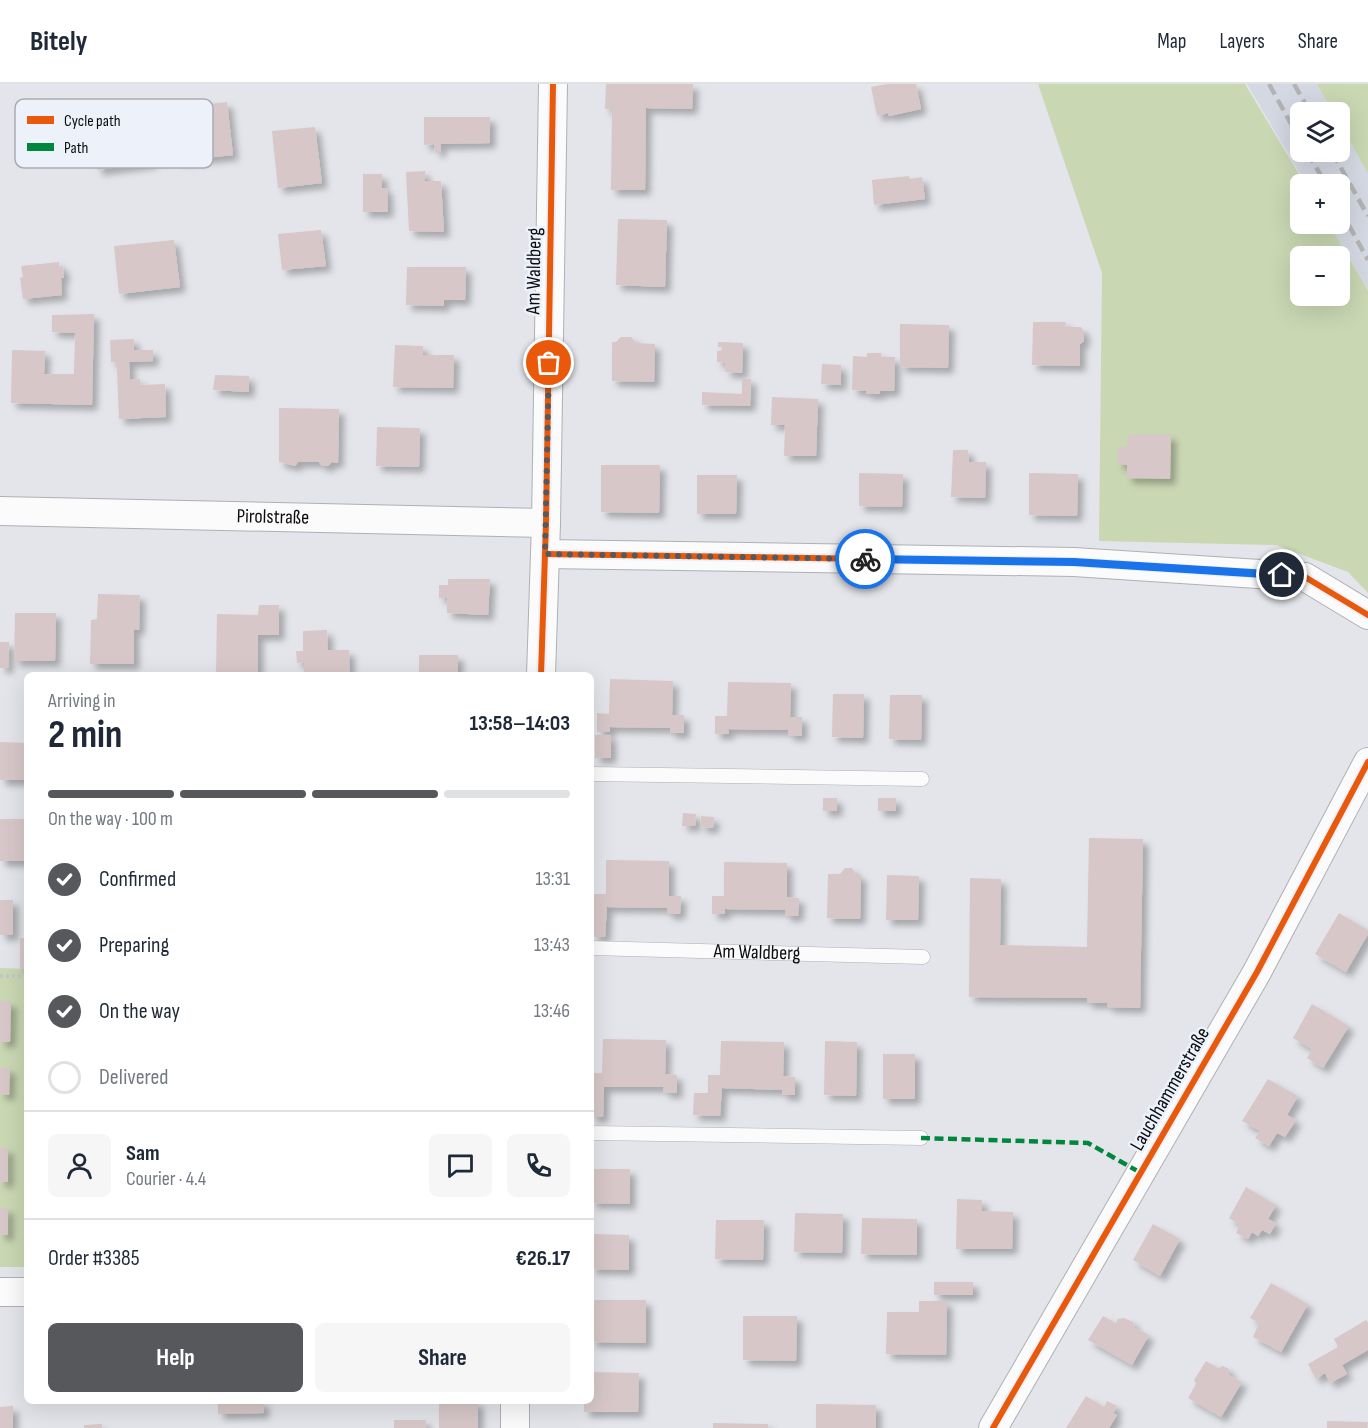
<!DOCTYPE html>
<html lang="en">
<head>
<meta charset="utf-8">
<style>
  body { margin:0; font-family:"Sofia Sans Condensed",sans-serif; background:#f6f6f7; color:#1f2937; height:100vh; display:flex; flex-direction:column; font-size:22px; white-space:nowrap }
  * { box-sizing:border-box; margin:0 }
  p { font-size:20px; color:#747a83 }
  .icon { flex:none; width:33px; height:33px; fill:none; stroke:currentColor; stroke-width:2; stroke-linecap:round; stroke-linejoin:round }
  .map { position:relative; flex:1; overflow:hidden }
  .side { position:absolute; left:24px; top:588px; width:570px; height:732px; display:flex; flex-direction:column; background:#fff; border-radius:9px; box-shadow:0 6px 24px #0002 }
  .side>* { flex:none }
  .tools { position:absolute; left:1290px; top:18px; display:grid; gap:12px }
  .tools a { display:grid; place-items:center; width:60px; height:60px; border-radius:9px; background:#fff; box-shadow:0 6px 24px #0002; font-size:30px }
  .pin { position:absolute; display:grid; place-items:center; width:51px; height:51px; color:#fff; margin:-26px; border:3px solid #fff; border-radius:50%; box-shadow:0 2px 6px #0007 }
  .courier { position:absolute; display:grid; place-items:center; width:60px; height:60px; margin:-30px; border:4px solid #1a73e8; border-radius:50%; background:#fff; color:#222; box-shadow:0 2px 8px #0007 }
  .head em { font-style:normal; font-weight:700 }
  .head div { display:flex; flex-direction:column-reverse }
  .head { display:flex; align-items:center; justify-content:space-between; height:102px; padding:0 24px }
  h1 { font-size:39px; font-weight:700; line-height:45px }
  .bar { display:grid; grid-template-columns:repeat(4,1fr); gap:9px 6px; align-content:center; height:72px; padding:0 24px }
  .bar i { height:8px; border-radius:4px; background:#e0e1e3 }
  .bar .current { background:#56585b }
  .bar p { grid-column:span 4 }
  .line { display:flex; align-items:center; gap:15px; padding:0 24px; border-top:2px solid #e0e1e3 }
  .line div { flex:1 }
  .round { display:grid; place-items:center; flex:none; width:63px; height:63px; border-radius:9px; background:#f6f6f7 }
  ol { padding:0 24px; list-style:none }
  li { display:flex; align-items:center; gap:18px; height:66px }
  li p { margin-inline-start:auto }
  li .icon { padding:6px; border-radius:50%; background:#56585b; color:#fff; stroke-width:4 }
  li:last-child { color:#747a83 }
  li i { width:33px; height:33px; border:3px solid #e0e1e3; border-radius:50% }
  .cta { display:flex; gap:12px; margin-top:auto; padding:12px 24px }
  .cta a { flex:1; height:69px; border-radius:9px; background:#56585b; color:#fff; font-size:24px; font-weight:700; line-height:69px; text-align:center }
  .cta a+a { background:#f6f6f7; color:#1f2937 }
  header { display:flex; align-items:center; gap:36px; box-sizing:border-box; height:84px; padding:0 30px; background:#fff; border-bottom:2px solid #e0e1e3 }
  header strong { font-size:28px }
  nav { display:flex; gap:33px; margin-inline-start:auto; font-size:21px }
  .map>svg:first-child { display:block }
</style>
</head>
<body>
<header>
<strong>Bitely</strong>
<nav><a>Map</a><a>Layers</a><a>Share</a></nav>
</header>
<div class="map">
<svg width="1368" height="1344" viewBox="0 0 1368 1344">
  <defs>
    <filter id="shadow"><feDropShadow dx="5.5" dy="5.5" stdDeviation="3" flood-color="#0004"/></filter>
  </defs>
  <rect width="100%" height="100%" fill="#e3e5ea"/>
  <!-- built -->
  <path fill="#d4d8e2" d="M1247,0H1317L1333,28H1300V68H1340V39L1368,90V205L1329,140H1340V100H1306Z"/>
  <!-- green -->
  <g fill="#c9d7b3" fill-rule="evenodd">
    <path d="M1038,0H1245L1305,100H1300V140H1329L1368,206V509L1348,488L1276,461L1099,457L1102,189ZM1300,172H1340V212H1300Z"/>
    <path d="M1317,0H1368V90L1340,39V28H1333Z"/>
    <path d="M0,884L27,885V1183H0Z"/>
  </g>
  <!-- building -->
  <g fill="#d7c7c8" filter="url(#shadow)">
    <path d="M606,0H693L692,25L646,24L645,106H611L612,25H605Z"/>
    <path d="M887,0H916L921,25L889,32L888,29L877,32L871,3Z"/>
    <path d="M208,18L209,20L227,18L233,71L178,77V73L151,76L152,79L97,86L91,34L128,27V30L147,28L148,37L172,33V25L189,23V20Z"/>
    <path d="M424,33H490V59L441,60L440,68H435L434,60L424,61Z"/>
    <path d="M315,43L322,99L278,104L272,47Z"/>
    <path d="M425,87V97H441L444,148L409,147L406,88Z"/>
    <path d="M363,90H382V104H387L388,128H363Z"/>
    <path d="M909,92L910,95L922,93L925,115L874,121L872,96Z"/>
    <path d="M618,135L667,136L665,203L616,201Z"/>
    <path d="M321,146L326,182L282,186L278,150Z"/>
    <path d="M174,156L180,203L119,210L114,162Z"/>
    <path d="M59,178V183L63,182L64,194H61L62,211L23,215L20,194L23,193L21,182Z"/>
    <path d="M407,183H466L465,216H444V222L406,221Z"/>
    <path d="M94,230L92,321L11,319L12,266L45,267L44,290H74L75,249L52,248V231Z"/>
    <path d="M1033,238H1066L1065,243H1081L1084,248V257L1080,260V282L1032,281Z"/>
    <path d="M900,240L949,241L948,284L900,283Z"/>
    <path d="M621,253H631L636,259L655,260L654,298L612,297V258H616Z"/>
    <path d="M134,255V266H153V277L129,278L130,296L140,295V301L165,300L166,333L119,335L117,286L115,278H111L110,256Z"/>
    <path d="M718,258L743,259L742,289L725,288L726,279L717,278V267H721L722,263H718Z"/>
    <path d="M395,261L423,262V271H454L453,304L393,303Z"/>
    <path d="M867,269H881V273H895L894,307H880V310H866V307L852,306L853,272L867,273Z"/>
    <path d="M822,280L841,281V301L821,300Z"/>
    <path d="M215,291L249,292V308L213,306Z"/>
    <path d="M742,294L751,295L750,322L702,321V308L742,310Z"/>
    <path d="M772,313L818,315L816,372H784L785,341H771Z"/>
    <path d="M279,324L339,325L338,379L332,378L328,382H322L319,378H298L295,382L279,378Z"/>
    <path d="M377,343L420,344L419,383L376,382Z"/>
    <path d="M1128,351H1171L1170,395L1127,394V381L1118,380V363H1127Z"/>
    <path d="M953,366H968L969,378H986L985,414L951,413Z"/>
    <path d="M601,381H660L659,429L601,428Z"/>
    <path d="M859,389L903,390L902,423L859,422Z"/>
    <path d="M1029,389L1078,390L1077,432L1029,431Z"/>
    <path d="M697,391H737L736,430H697Z"/>
    <path d="M448,495H490L488,531L447,529V514H439V501H448Z"/>
    <path d="M98,510L140,511L139,546L134,545V580H90L91,536L97,535Z"/>
    <path d="M259,521H279V551H258V591H216L217,530L258,531Z"/>
    <path d="M15,529H56L55,577H14Z"/>
    <path d="M327,546L328,566H349L350,591H304V578L297,579L296,567H303V547Z"/>
    <path d="M0,558H9L8,584H0Z"/>
    <rect x="419" y="571" width="39" height="20"/>
    <path d="M610,595L673,597L672,631H684V649H670V644L610,643V648H597V629L609,630Z"/>
    <path d="M728,598L791,599L790,633H802V652L788,651V646L728,645L729,650H715V632H727Z"/>
    <path d="M833,610H864L863,654L832,653Z"/>
    <path d="M890,611H922L921,656L889,655Z"/>
    <rect x="595" y="651" width="16" height="23"/>
    <path d="M0,658L27,659V696H0Z"/>
    <rect x="823" y="714" width="14" height="13"/>
    <rect x="878" y="714" width="18" height="13"/>
    <path d="M683,729L696,730L695,742H682Z"/>
    <path d="M701,732L714,733L713,744L700,743Z"/>
    <rect x="0" y="735" width="27" height="42"/>
    <path d="M1089,754L1143,755L1140,924L1107,923L1108,919H1087V914L969,913L970,794L1001,795L1000,861L1087,863Z"/>
    <path d="M606,776L669,777V812H681L680,830H667V824L607,823L605,853H593L594,810H606Z"/>
    <path d="M724,778L787,779V813L799,814L798,832H785V826L725,825V830H712V812H724Z"/>
    <path d="M845,784H852L856,791H861L860,835L827,834L828,790H840Z"/>
    <path d="M887,791L919,792L918,836H886Z"/>
    <rect x="0" y="816" width="13" height="35"/>
    <path d="M1339,829L1368,846V850L1346,888L1315,870Z"/>
    <rect x="20" y="854" width="7" height="31"/>
    <path d="M0,917L11,918L10,958H0Z"/>
    <path d="M1312,920L1349,942L1323,984L1307,974L1312,965L1293,954Z"/>
    <path d="M603,955L666,956L665,990L677,991V1009L663,1008L664,1003H604L603,1033H591V989H602Z"/>
    <path d="M721,957L784,958L783,992L795,993V1011H782V1006L722,1004L720,1032L693,1031L694,1009H708V991H720Z"/>
    <path d="M825,957L857,958L856,1012L824,1011Z"/>
    <rect x="883" y="970" width="32" height="45"/>
    <path d="M0,984H10L9,1011L0,1010Z"/>
    <path d="M1268,995L1298,1012L1287,1031L1296,1036L1285,1053L1277,1049L1269,1062L1255,1054L1260,1047L1242,1037Z"/>
    <rect x="0" y="1064" width="8" height="34"/>
    <path d="M591,1085H630V1120L591,1119Z"/>
    <path d="M1246,1103L1276,1121L1268,1135L1276,1139L1270,1150L1262,1146L1258,1152L1252,1148L1248,1155L1236,1149L1240,1141L1229,1134Z"/>
    <path d="M957,1115L982,1116V1127L1013,1128L1012,1165H956Z"/>
    <rect x="0" y="1124" width="8" height="27"/>
    <path d="M795,1129L843,1130L842,1169L794,1168Z"/>
    <path d="M862,1134L917,1135V1171L861,1170Z"/>
    <path d="M716,1136H764L763,1176L715,1175Z"/>
    <path d="M1153,1140L1180,1155L1160,1192L1133,1176Z"/>
    <path d="M591,1150L629,1151V1186L591,1185Z"/>
    <rect x="934" y="1198" width="39" height="13"/>
    <path d="M1271,1199L1308,1220L1281,1268L1253,1253L1259,1239L1250,1234Z"/>
    <path d="M591,1216H646V1259L591,1258Z"/>
    <path d="M919,1217H947L946,1271L886,1270L887,1228H919Z"/>
    <path d="M743,1232H797L796,1277L743,1276Z"/>
    <path d="M1103,1232L1116,1239L1118,1235L1124,1234L1133,1238L1135,1244L1149,1251L1132,1281L1088,1256Z"/>
    <path d="M1366,1236L1368,1238V1266L1342,1281L1347,1290L1330,1299L1325,1289L1316,1295L1308,1280L1338,1263L1334,1255Z"/>
    <path d="M1206,1277L1218,1284L1223,1282L1229,1285V1291L1242,1298L1221,1333L1188,1314L1196,1300L1194,1296Z"/>
    <path d="M591,1288L639,1289L638,1328H584V1317H591Z"/>
    <path d="M1086,1312L1104,1323L1107,1317L1117,1322L1113,1329L1117,1331L1109,1344H1066Z"/>
    <path d="M218,1317H264V1329L218,1330Z"/>
    <rect x="439" y="1317" width="39" height="27"/>
    <path d="M816,1320L876,1321V1344H816Z"/>
    <path d="M13,1322V1344H0V1323Z"/>
    <rect x="394" y="1336" width="32" height="8"/>
    <path d="M1327,1337L1368,1338L1367,1344H1327Z"/>
    <path d="M713,1339L768,1340V1344H713Z"/>
    <path d="M102,1340V1344H84V1341Z"/>
  </g>
  <g fill="none" stroke-linecap="round" stroke-linejoin="round">
    <defs>
      <g id="lane">
        <path d="M591,690L922,695"/>
        <path id="s1" d="M591,864L923,873"/>
        <path d="M591,1049L921,1054"/>
      </g>
      <g id="street">
        <path id="s2" d="M0,427L546,439"/>
        <path d="M545,470L1074,478L1305,493L1368,531"/>
        <path d="M541,591L546,439L553,0"/>
        <path d="M0,1208H27"/>
        <path d="M515,1344V1317"/>
        <path d="M993,1344L1257,888L1368,678"/>
      </g>
    </defs>
    <!-- lane casing -->
    <use href="#lane" stroke="#afb0b4" stroke-width="15"/>
    <!-- street casing -->
    <use href="#street" stroke="#afb0b4" stroke-width="30"/>
    <!-- path -->
    <path stroke="#c5c6c8" stroke-width="4" stroke-dasharray="3 3" stroke-linecap="butt" d="M0,892H27"/>
    <!-- lane -->
    <use href="#lane" stroke="#fbfbfc" stroke-width="14"/>
    <!-- street -->
    <use href="#street" stroke="#fbfbfc" stroke-width="28"/>
    <!-- rail -->
    <g stroke="#b3b3b4" stroke-width="4.5" stroke-dasharray="12 6" stroke-linecap="butt">
      <path d="M1269,0L1300,56"/>
      <path d="M1294,0L1310,28"/>
      <path d="M1307,68L1326,100"/>
      <path d="M1332,68L1368,132"/>
      <path d="M1340,125L1368,176"/>
    </g>
    <!-- quiet -->
    <path stroke="#00873e" stroke-width="4.5" stroke-dasharray="9 4.5" stroke-linecap="butt" d="M921,1054L1088,1059L1141,1089"/>
    <defs>
      <g id="cycleway">
        <path d="M545,470L1074,478L1305,493L1368,531"/>
        <path d="M541,591L546,439L553,0"/>
        <path d="M993,1344L1257,888L1368,678"/>
      </g>
    </defs>
    <!-- cycleway casing -->
    <use href="#cycleway" stroke="#edf1fa" stroke-width="10"/>
    <!-- cycleway -->
    <use href="#cycleway" stroke="#e8590c" stroke-width="6"/>
  </g>
  <g fill="none" stroke-linecap="round" stroke-linejoin="round">
    <!-- done -->
    <path stroke="#56585b" stroke-width="6" stroke-dasharray="0 10.8" d="M549,279L545,470L865,475"/>
    <!-- route -->
    <path stroke="#1a73e8" stroke-width="8" d="M865,475L1074,478L1282,491"/>
  </g>
  <g text-anchor="middle" dominant-baseline="central" stroke-width="5" stroke-linejoin="round" paint-order="stroke">
    <!-- street labels -->
    <g font-size="20" fill="#0a0c0e" stroke="#edf1fa">
      <text transform="translate(534 187) rotate(-89)">Am Waldberg</text>
      <text stroke="none"><textPath href="#s2" startOffset="273">Pirolstraße</textPath></text>
      <text stroke="none"><textPath href="#s1" startOffset="166">Am Waldberg</textPath></text>
      <text transform="translate(1170 1005) rotate(-60)">Lauchhammerstraße</text>
    </g>
  </g>
  <!-- legend -->
  <rect x="15" y="15" width="198" height="69" rx="9" fill="#edf1fa" stroke="#a9acb3" stroke-width="1.5"/>
  <rect x="27" y="32" width="27" height="8" fill="#e8590c"/>
  <rect x="27" y="59" width="27" height="8" fill="#00873e"/>
  <g font-size="16" fill="#0a0c0e">
    <text x="64" y="42">Cycle path</text>
    <text x="64" y="69">Path</text>
  </g>
</svg>
<div class="tools">
<a><svg class="icon" aria-label="layers" viewBox="0 0 24 24"><path d="M12 4l9 5-9 5-9-5zM3 14l9 5 9-5"/></svg></a>
<a>+</a>
<a>−</a>
</div>
<div class="pin" style="left:549px;top:279px;background:#ea580c"><svg class="icon" aria-label="bag" viewBox="0 0 24 24"><path d="M5 8h14l-1 12H6zM9 8a3 3 0 0 1 6 0"/></svg></div>
<div class="pin" style="left:1282px;top:491px;background:#1f2937"><svg class="icon" aria-label="home" viewBox="0 0 24 24"><path d="M3 11l9-7 9 7M6 9v11h12V9"/></svg></div>
<div class="courier" style="left:865px;top:475px"><svg class="icon" aria-label="bike" viewBox="0 0 24 24"><circle cx="6" cy="16" r="4"/><circle cx="18" cy="16" r="4"/><path d="M6 16l4-8h5l3 8M10 8l3 8H6M13 5h3"/></svg></div>
<section class="side">
<div class="head"><div><h1>2 min</h1><p>Arriving in</p></div><em>13:58–14:03</em></div>
<div class="bar"><i class="current"></i><i class="current"></i><i class="current"></i><i></i><p>On the way · 100 m</p></div>
<ol>
<li><svg class="icon" aria-label="check" viewBox="0 0 24 24"><path d="M5 12l5 5 9-10"/></svg>Confirmed<p>13:31</p></li>
<li><svg class="icon" aria-label="check" viewBox="0 0 24 24"><path d="M5 12l5 5 9-10"/></svg>Preparing<p>13:43</p></li>
<li><svg class="icon" aria-label="check" viewBox="0 0 24 24"><path d="M5 12l5 5 9-10"/></svg>On the way<p>13:46</p></li>
<li><i></i>Delivered</li>
</ol>
<div class="line" style="height:108px"><a class="round"><svg class="icon" aria-label="person" viewBox="0 0 24 24"><circle cx="12" cy="8" r="4"/><path d="M4 21q1-7 8-7t8 7"/></svg></a><div><b>Sam</b><p>Courier · 4.4</p></div><a class="round"><svg class="icon" aria-label="chat" viewBox="0 0 24 24"><path d="M4 5h16v11H9l-5 4z"/></svg></a><a class="round"><svg class="icon" aria-label="phone" viewBox="0 0 24 24"><path d="M5 4h4l2 5-3 2q2 4 5 5l2-3 5 2v4C11 20 4 13 5 4z"/></svg></a></div>
<div class="line" style="height:78px"><div>Order #3385</div><b>€26.17</b></div>
<div class="cta"><a>Help</a><a>Share</a></div>
</section>
</div>
</body>
</html>
